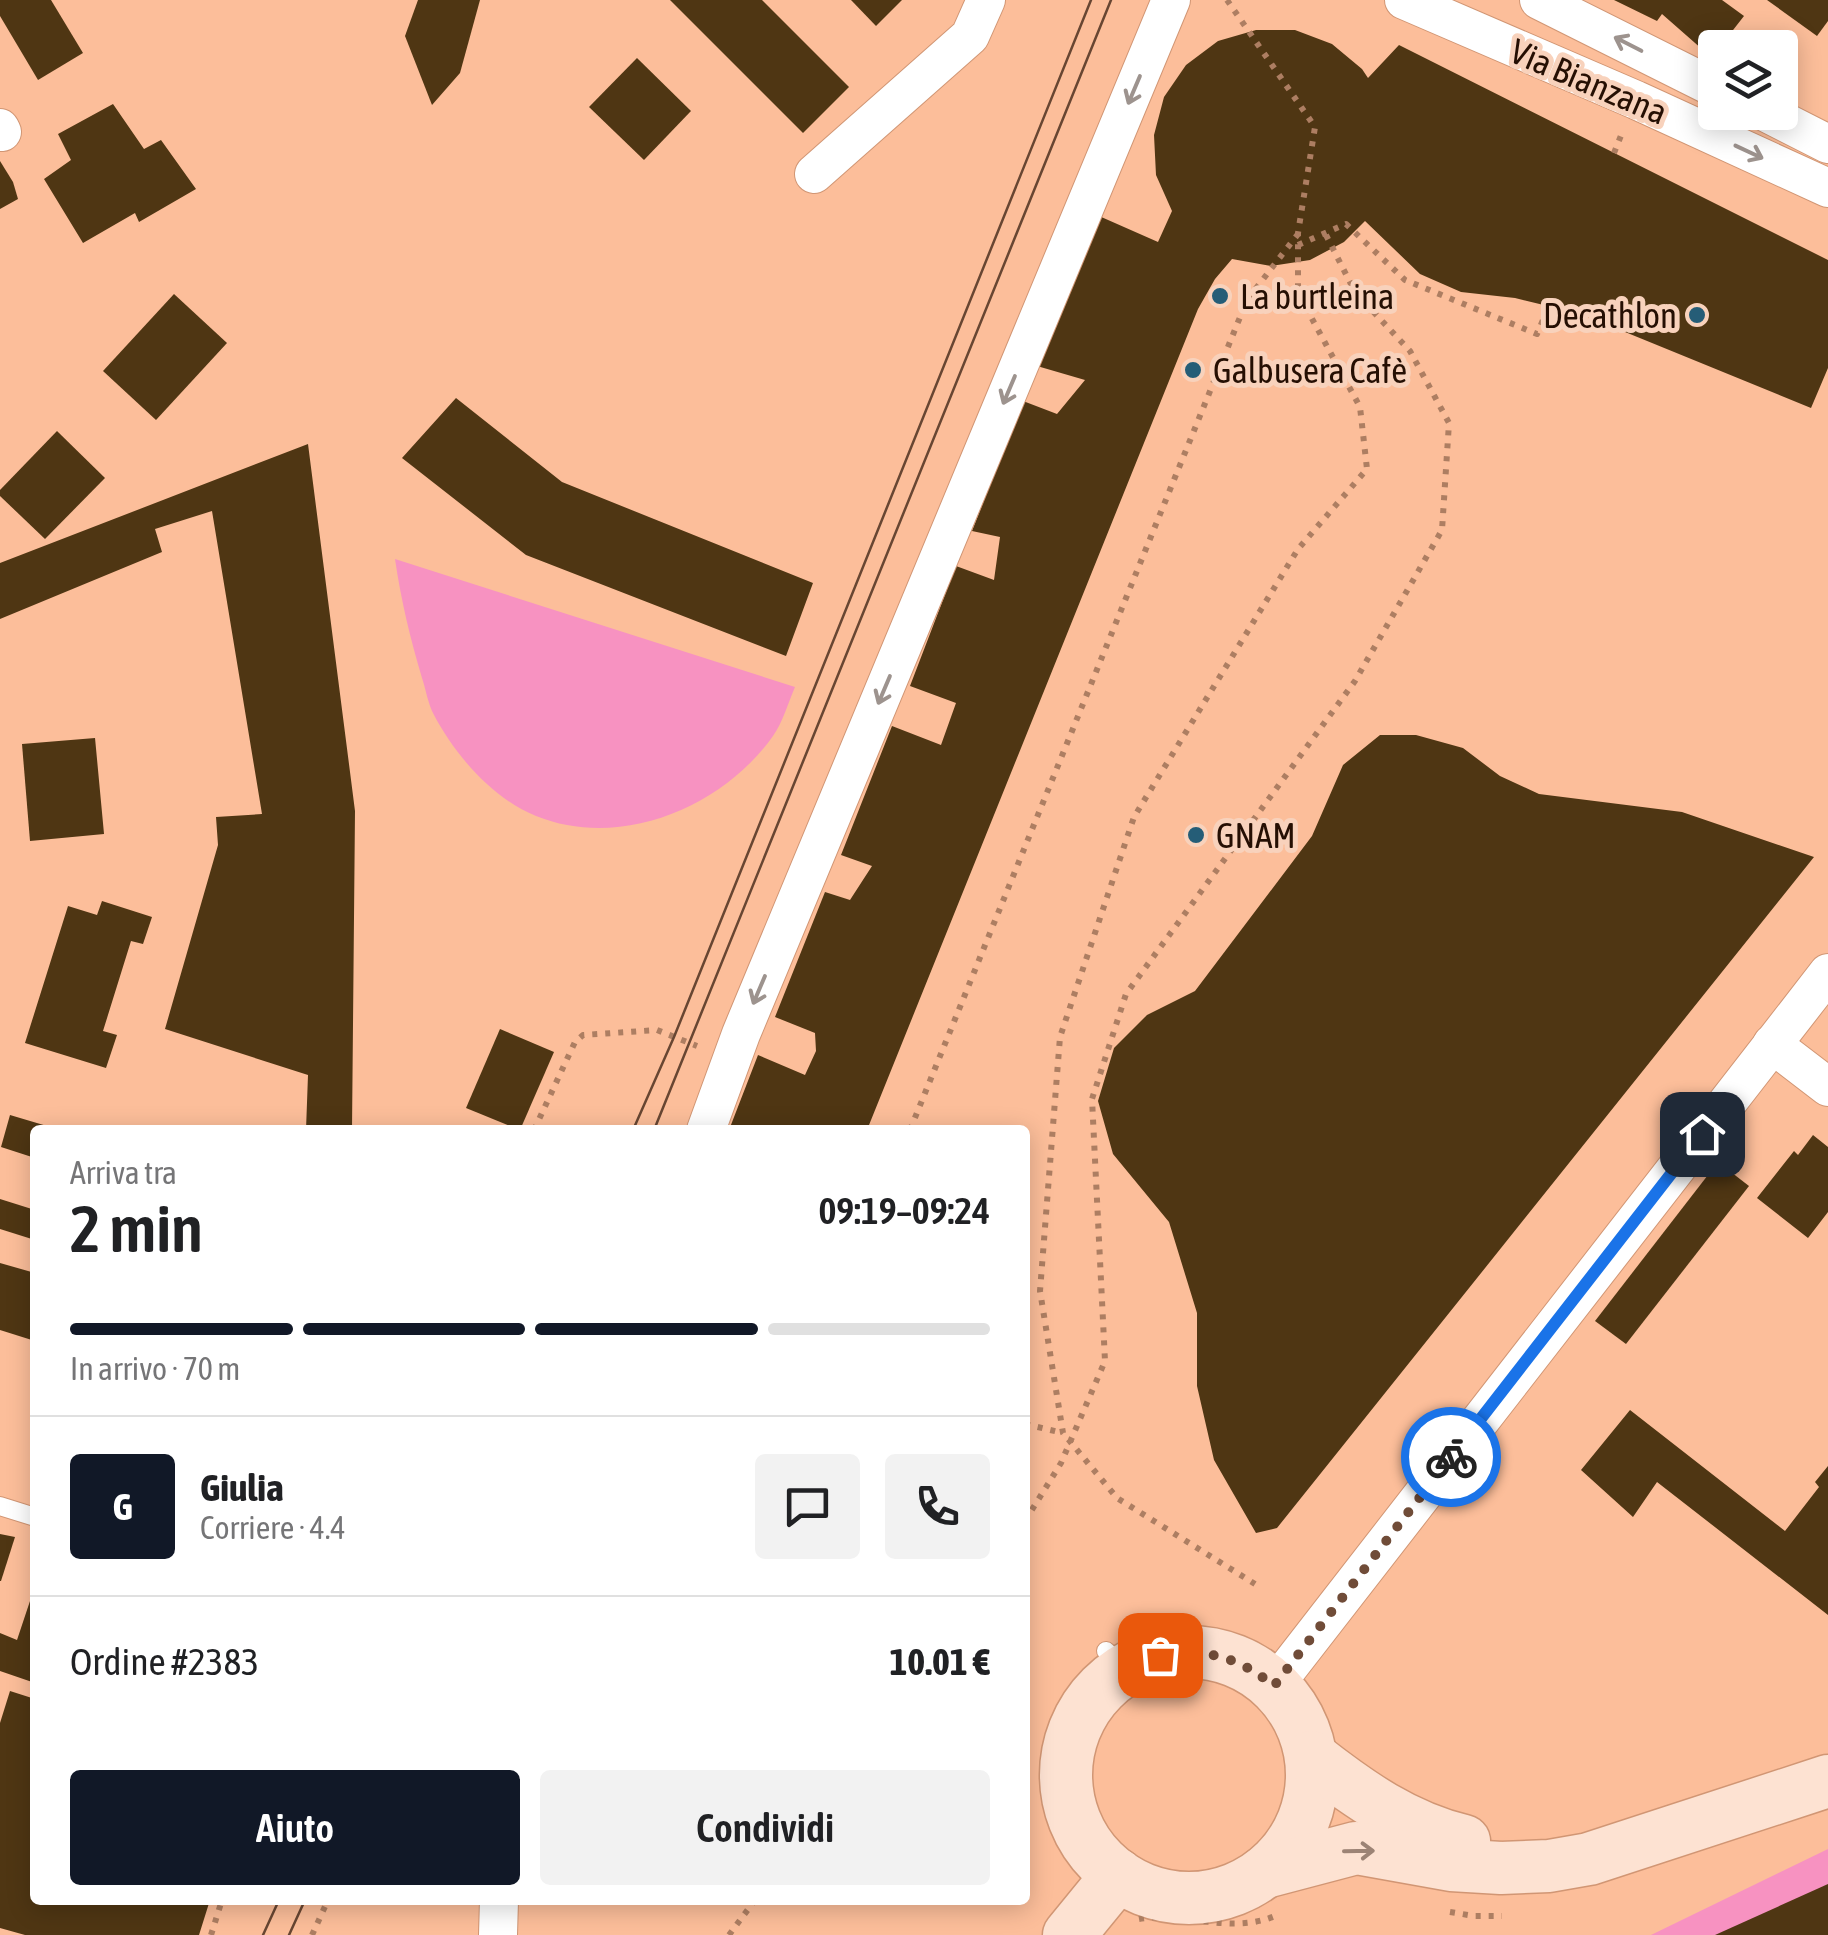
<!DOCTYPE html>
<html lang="it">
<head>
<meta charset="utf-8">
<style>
  body { margin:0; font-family:"Asap Condensed",sans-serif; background:#f2f2f2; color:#202124; height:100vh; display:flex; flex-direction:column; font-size:38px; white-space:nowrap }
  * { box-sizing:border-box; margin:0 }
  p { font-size:32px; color:#757577 }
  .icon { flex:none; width:55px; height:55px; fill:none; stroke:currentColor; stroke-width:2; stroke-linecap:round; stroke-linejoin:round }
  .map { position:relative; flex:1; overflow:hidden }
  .details { position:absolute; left:30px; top:1125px; width:1000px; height:780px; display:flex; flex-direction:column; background:#fff; border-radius:10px; box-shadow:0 5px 25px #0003 }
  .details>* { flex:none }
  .tools { position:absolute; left:1698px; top:30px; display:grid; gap:20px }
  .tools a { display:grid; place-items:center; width:100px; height:100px; border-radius:10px; background:#fff; box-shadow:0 5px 25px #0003; font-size:50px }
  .pin { position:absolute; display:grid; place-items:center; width:85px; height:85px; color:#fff; margin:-42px; border-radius:20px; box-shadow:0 5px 15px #0006 }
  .courier { position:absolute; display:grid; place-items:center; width:100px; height:100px; margin:-50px; border:8px solid #1a73e8; border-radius:50%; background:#fff; color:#222; box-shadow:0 2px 12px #0007 }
  .head em { font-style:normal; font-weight:600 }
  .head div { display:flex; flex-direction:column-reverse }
  .head { display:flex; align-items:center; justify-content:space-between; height:170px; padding:0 40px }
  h1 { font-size:65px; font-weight:600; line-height:75px }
  .bar { display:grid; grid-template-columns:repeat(4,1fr); gap:15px 10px; align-content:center; height:120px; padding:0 40px }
  .bar i { height:12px; border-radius:8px; background:#e0e0e0 }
  .bar .active { background:#111827 }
  .bar p { grid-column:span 4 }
  .line { display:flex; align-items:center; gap:25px; padding:0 40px; border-top:2px solid #e0e0e0 }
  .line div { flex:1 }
  .round { display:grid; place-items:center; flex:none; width:105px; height:105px; border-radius:10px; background:#f2f2f2 }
  .button { display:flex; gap:20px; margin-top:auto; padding:20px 40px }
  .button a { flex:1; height:115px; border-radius:10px; background:#111827; color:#fff; font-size:40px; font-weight:600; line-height:115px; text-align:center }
  .button a+a { background:#f2f2f2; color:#202124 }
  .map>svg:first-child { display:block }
</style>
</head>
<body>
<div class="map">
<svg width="1828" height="1935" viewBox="0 0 1828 1935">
  <rect width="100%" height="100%" fill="#fcbe9a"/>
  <!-- green -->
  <g fill="#f792c1">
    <path d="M395,559L795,687C788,703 783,722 773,736C722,808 620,850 536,816C493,799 455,755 434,715C428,704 426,690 422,678C410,638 401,600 395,559Z"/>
    <path d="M1828,1849V1935H1651Z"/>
  </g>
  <!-- building -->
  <g fill="#4f3613">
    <path d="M0,0H51L83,53L38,80L0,16Z"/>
    <path d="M418,0H480L460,73L432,105L405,36Z"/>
    <path d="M670,0H762L849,87L803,133Z"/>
    <path d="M851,0H902L876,26Z"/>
    <path d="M1614,0H1722L1744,16L1719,48H1715L1711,57L1662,14L1657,21Z"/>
    <path d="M1767,0H1828V21L1817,36Z"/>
    <path d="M1256,30H1295L1332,44L1362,69L1368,78L1399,45L1828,260V368L1811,408L1581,314L1515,298L1461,292L1420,274L1365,221L1344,242L1310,260L1271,266L1232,259L1215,279L1198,309L867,1130H729L758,1055L805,1075L816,1051L815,1033L775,1017L825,892L850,900L872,866L841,855L892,726L941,745L956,703L910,686L956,566L994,580L1000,537L972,531L1023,401L1057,414L1085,380L1037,366L1099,216L1158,242L1172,211L1156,175L1154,135L1164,97L1186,65L1218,41Z"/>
    <path d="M637,58L691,111L644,160L589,107Z"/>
    <path d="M113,104L144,149L161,140L196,189L139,222L135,213L83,243L44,179L71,160L58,134Z"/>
    <path d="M0,161L13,182L18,199L0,209Z"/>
    <path d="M174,294L227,343L156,420L103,371Z"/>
    <path d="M456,398L562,482L813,583L786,656L526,555L402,458Z"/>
    <path d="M57,431L105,478L45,539L0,496V490Z"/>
    <path d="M308,444L355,811L352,1130H306L308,1075L165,1029L218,845L216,817L262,814L212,511L155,529L162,552L0,619V563Z"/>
    <path d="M1380,735H1416L1463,748L1500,776L1539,794L1682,812L1814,857L1277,1528L1256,1533L1214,1460L1197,1386V1313L1169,1222L1113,1154L1098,1101L1114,1048L1147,1015L1195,991L1312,836L1343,765Z"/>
    <path d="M95,738L104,834L30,841L22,744Z"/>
    <path d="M102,901L152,917L143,944L131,941L103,1031L117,1035L106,1068L25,1043L68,906L97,915Z"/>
    <path d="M500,1029L554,1052L520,1130L466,1108Z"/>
    <path d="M10,1115L57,1129L35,1130V1158L1,1147Z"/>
    <path d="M1813,1135L1828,1147V1212L1808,1238L1757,1198L1794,1151L1798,1155Z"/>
    <path d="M1718,1162L1749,1186L1626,1344L1595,1321Z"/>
    <path d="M0,1199L35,1210V1240L0,1229Z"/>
    <path d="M0,1263L35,1273V1341L0,1330Z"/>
    <path d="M1630,1410L1785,1531L1819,1487L1815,1482L1828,1466V1615L1657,1482L1633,1517L1581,1470Z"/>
    <path d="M0,1534L15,1537L1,1581H0Z"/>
    <path d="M35,1586V1683L0,1671V1633L17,1640Z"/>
    <path d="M10,1691L35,1699V1900H210L199,1935H25L0,1928V1723Z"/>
    <path d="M1828,1884V1935H1715Z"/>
  </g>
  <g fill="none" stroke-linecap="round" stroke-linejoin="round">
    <defs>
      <g id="lane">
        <path d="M0,1506L35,1517"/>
        <path d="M1106,1651L1123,1670"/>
      </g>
      <g id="street">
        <path d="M1404,0L1636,100L1828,188"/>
        <path d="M1539,0L1715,88"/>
        <path d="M1765,112L1828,144"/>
        <path d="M0,128L2,132"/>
        <path d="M814,174L970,36L986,0"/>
        <path d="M1772,1044L1828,1087"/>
        <path d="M706,1130L741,1034L1171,0"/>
        <path d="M1274,1686L1828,973"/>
        <path d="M498,1935L499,1900"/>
      </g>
      <g id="secondary">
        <circle cx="1189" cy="1775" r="123"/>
        <path d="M1311,1757C1358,1794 1405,1827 1464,1841"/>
        <path d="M1265,1872L1356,1848L1451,1865L1501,1868L1549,1866L1589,1859L1828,1781"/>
        <path d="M1069,1935L1118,1875"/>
      </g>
    </defs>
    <!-- lane casing -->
    <use href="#lane" stroke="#d19674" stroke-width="20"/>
    <!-- street casing -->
    <use href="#street" stroke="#d19674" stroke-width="40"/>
    <!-- secondary casing -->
    <use href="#secondary" stroke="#d19674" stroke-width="55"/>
    <!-- path -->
    <g stroke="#ad7e62" stroke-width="6" stroke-dasharray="5 8" stroke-linecap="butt">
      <path d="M1227,0L1315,127L1298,233V293L1360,407L1367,469L1298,549L1134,817L1060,1037L1040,1291L1063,1433L1117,1498L1255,1584"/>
      <path d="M1614,153L1622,133"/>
      <path d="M1298,245L1346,224L1405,280L1537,334L1549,306"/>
      <path d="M534,1130L575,1042L583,1035L657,1030L697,1046"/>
      <path d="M910,1130L1247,300L1298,234"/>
      <path d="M1025,1424L1063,1433"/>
      <path d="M1025,1521L1061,1463L1105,1361L1092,1099L1126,994L1355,681L1442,530L1449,423L1410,351L1355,292L1325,233"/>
      <path d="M1450,1912L1474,1916H1502"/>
      <path d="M1139,1919C1184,1911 1229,1935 1275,1916"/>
      <path d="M211,1935L222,1900"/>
      <path d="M312,1935L328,1900"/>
      <path d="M729,1935L755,1900"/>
    </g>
    <!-- lane -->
    <use href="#lane" stroke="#fff" stroke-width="18"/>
    <!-- street -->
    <use href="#street" stroke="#fff" stroke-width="38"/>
    <!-- secondary -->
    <use href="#secondary" stroke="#fde2d2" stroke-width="52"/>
    <!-- tram -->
    <g stroke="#684632" stroke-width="2.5">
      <path d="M633,1130L674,1037L1091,0"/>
      <path d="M654,1130L1111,0"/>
      <path d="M263,1935L279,1900"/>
      <path d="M289,1935L305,1900"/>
    </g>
  </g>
  <!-- one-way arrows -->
  <defs><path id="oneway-shaft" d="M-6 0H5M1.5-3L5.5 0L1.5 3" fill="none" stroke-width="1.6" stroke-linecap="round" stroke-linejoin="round" transform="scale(2.5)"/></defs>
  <g stroke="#9d938e">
    <use href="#oneway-shaft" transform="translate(1628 44) rotate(-153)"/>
    <use href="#oneway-shaft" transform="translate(1134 90) rotate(113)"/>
    <use href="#oneway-shaft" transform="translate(1749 152) rotate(25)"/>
    <use href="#oneway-shaft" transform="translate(1009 390) rotate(113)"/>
    <use href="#oneway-shaft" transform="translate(884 690) rotate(113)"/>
    <use href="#oneway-shaft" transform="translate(759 990) rotate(113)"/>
  </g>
  <use stroke="#9c8375" href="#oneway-shaft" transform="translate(1359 1851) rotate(-1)"/>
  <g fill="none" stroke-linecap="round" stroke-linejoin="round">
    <!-- done -->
    <path stroke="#704c38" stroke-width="10" stroke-dasharray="0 18" d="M1160,1655C1204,1647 1240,1658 1274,1686L1451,1457"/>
    <!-- route -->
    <path stroke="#1a73e8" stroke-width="12" d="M1451,1457L1702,1134"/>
  </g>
  <!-- markers -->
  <g fill="#255d77" stroke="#f8d2bc" stroke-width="4">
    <circle cx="1220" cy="296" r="10"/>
    <circle cx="1697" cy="315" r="10"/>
    <circle cx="1193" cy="370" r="10"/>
    <circle cx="1196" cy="835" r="10"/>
  </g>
  <g text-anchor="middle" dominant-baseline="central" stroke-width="10" stroke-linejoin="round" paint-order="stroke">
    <!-- street labels -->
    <g font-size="35" fill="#250f03" stroke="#f8d2bc">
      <text transform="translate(1589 81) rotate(23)">Via Bianzana</text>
    </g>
    <!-- poi labels -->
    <g font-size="35" fill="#250f03" stroke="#f8d2bc" text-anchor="start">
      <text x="1240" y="296">La burtleina</text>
      <text x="1677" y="315" text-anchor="end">Decathlon</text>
      <text x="1213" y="370">Galbusera Cafè</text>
      <text x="1216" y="835">GNAM</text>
    </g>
  </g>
</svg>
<div class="tools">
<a><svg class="icon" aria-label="layers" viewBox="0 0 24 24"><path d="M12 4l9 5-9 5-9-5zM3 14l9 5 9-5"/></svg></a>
</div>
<div class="pin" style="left:1160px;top:1655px;background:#ea580c"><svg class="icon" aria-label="bag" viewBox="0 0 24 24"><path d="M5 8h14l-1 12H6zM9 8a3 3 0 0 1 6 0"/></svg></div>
<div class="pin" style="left:1702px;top:1134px;background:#1f2937"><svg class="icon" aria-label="home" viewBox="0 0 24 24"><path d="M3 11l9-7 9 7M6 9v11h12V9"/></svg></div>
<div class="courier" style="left:1451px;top:1457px"><svg class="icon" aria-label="bike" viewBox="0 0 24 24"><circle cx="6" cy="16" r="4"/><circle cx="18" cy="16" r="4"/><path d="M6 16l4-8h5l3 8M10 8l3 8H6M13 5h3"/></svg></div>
<section class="details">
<div class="head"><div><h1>2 min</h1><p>Arriva tra</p></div><em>09:19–09:24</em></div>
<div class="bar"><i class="active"></i><i class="active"></i><i class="active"></i><i></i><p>In arrivo · 70 m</p></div>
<div class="line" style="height:180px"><b class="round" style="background:#111827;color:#fff">G</b><div><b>Giulia</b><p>Corriere · 4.4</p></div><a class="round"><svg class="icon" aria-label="chat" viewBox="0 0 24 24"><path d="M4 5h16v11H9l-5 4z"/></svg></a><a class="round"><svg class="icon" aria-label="phone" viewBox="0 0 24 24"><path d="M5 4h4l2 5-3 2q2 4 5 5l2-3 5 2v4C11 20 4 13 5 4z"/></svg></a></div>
<div class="line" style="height:130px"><div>Ordine #2383</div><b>10.01 €</b></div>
<div class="button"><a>Aiuto</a><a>Condividi</a></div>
</section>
</div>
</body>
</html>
